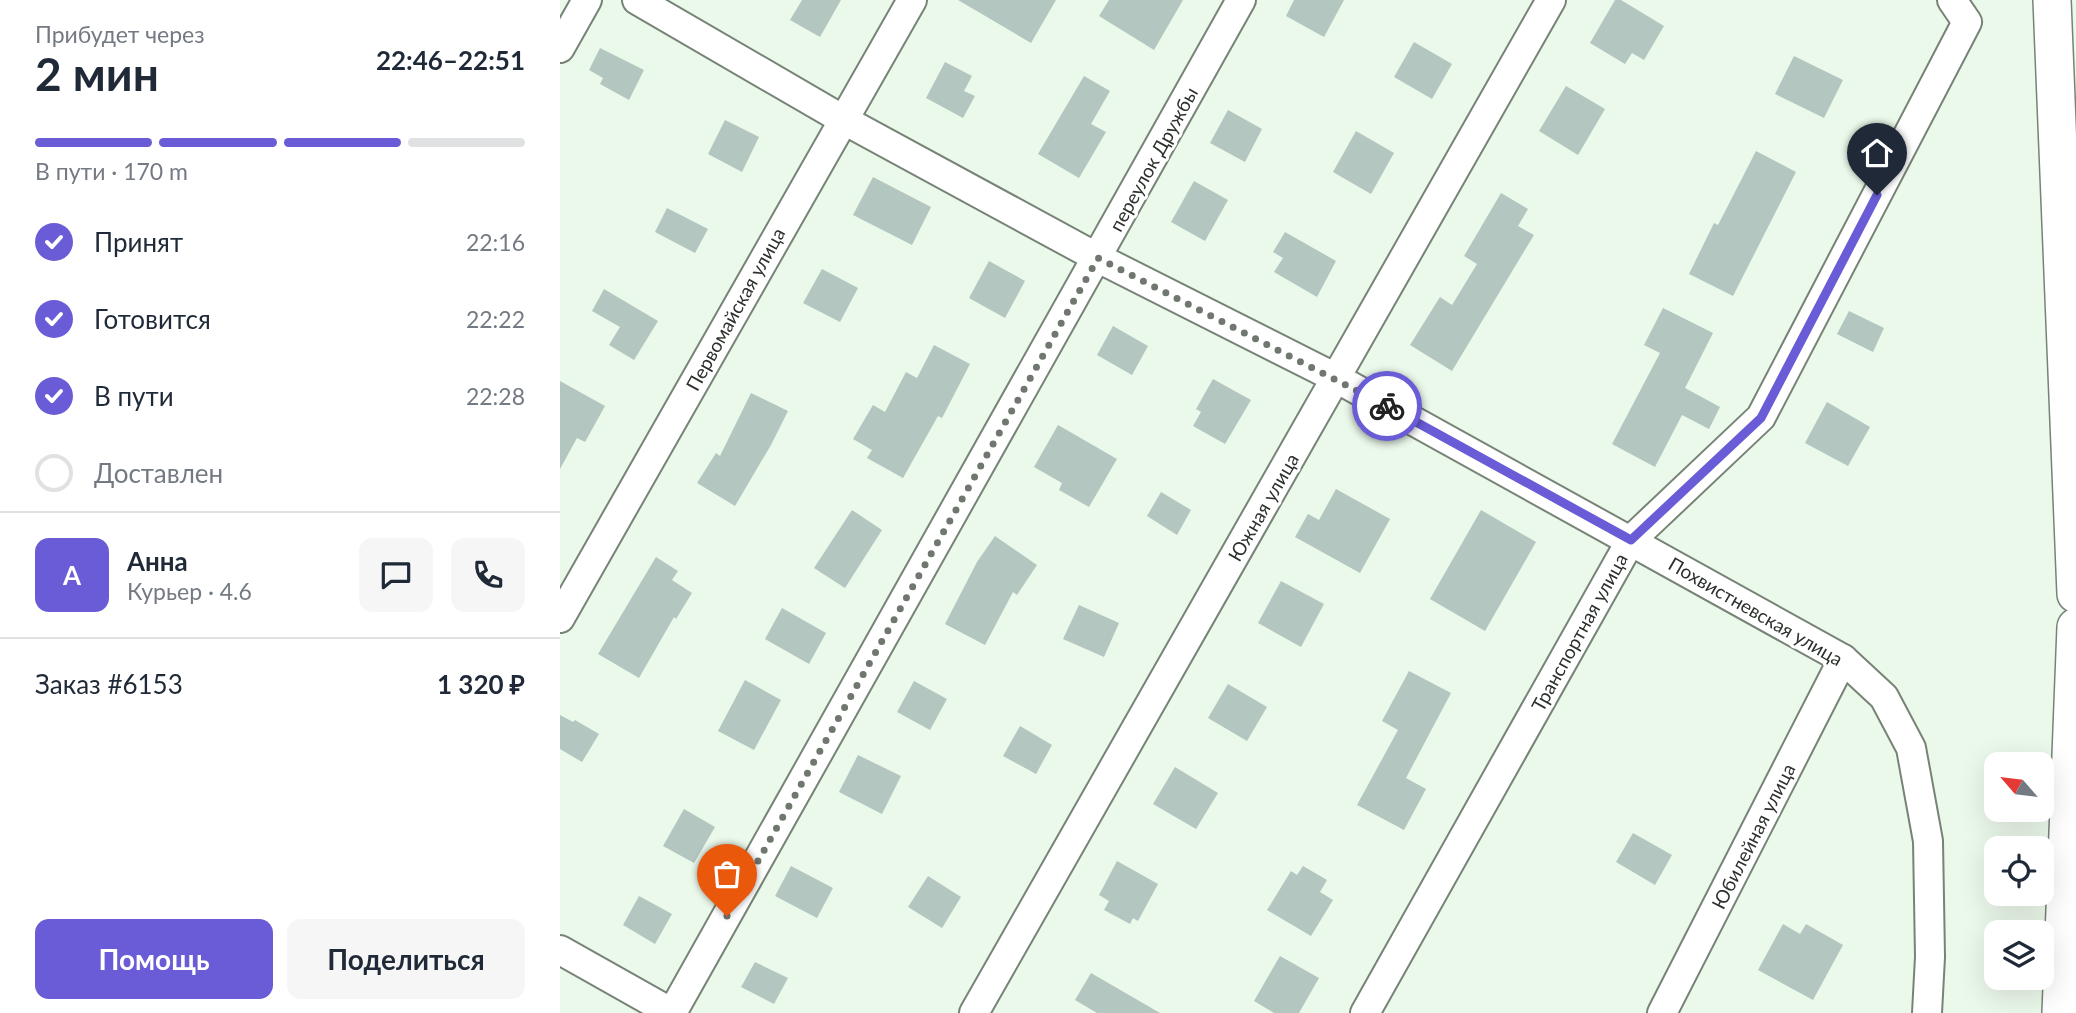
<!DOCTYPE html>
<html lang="ru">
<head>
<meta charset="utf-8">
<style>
  body { margin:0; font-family:Lato,sans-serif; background:#f6f6f7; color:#1f2937; height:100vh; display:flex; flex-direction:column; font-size:26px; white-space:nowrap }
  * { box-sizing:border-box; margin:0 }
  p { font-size:23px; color:#747a83 }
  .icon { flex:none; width:38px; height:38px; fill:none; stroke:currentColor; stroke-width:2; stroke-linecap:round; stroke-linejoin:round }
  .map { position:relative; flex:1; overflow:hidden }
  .drawer { display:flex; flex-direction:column; background:#fff; width:560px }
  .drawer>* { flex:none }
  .needle { width:46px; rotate:298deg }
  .tools { position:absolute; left:1424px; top:752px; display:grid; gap:14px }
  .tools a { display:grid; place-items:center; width:70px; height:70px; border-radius:14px; background:#fff; box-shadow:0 7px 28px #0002; font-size:35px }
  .pin { position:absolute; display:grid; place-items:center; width:60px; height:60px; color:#fff; margin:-72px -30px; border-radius:50% 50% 50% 0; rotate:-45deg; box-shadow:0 0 7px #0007 }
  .pin .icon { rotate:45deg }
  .courier { position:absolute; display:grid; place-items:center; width:70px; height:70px; margin:-35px; border:5px solid #695cd6; border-radius:50%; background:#fff; color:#222; box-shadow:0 2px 9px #0007 }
  .head em { font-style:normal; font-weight:700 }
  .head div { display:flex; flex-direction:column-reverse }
  .head { display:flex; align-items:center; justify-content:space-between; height:119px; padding:0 35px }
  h1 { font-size:46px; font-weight:700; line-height:52px }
  .bar { display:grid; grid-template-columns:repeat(4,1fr); gap:10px 7px; align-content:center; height:84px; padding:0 35px }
  .bar i { height:9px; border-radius:5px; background:#e0e1e3 }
  .bar .selected { background:#695cd6 }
  .bar p { grid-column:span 4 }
  .line { display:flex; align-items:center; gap:18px; padding:0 35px; border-top:2px solid #e0e1e3 }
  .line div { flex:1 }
  .round { display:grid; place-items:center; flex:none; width:74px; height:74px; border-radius:14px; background:#f6f6f7 }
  ol { padding:0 35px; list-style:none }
  li { display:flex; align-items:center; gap:21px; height:77px }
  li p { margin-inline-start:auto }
  li .icon { padding:7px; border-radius:50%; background:#695cd6; color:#fff; stroke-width:4 }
  li:last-child { color:#747a83 }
  li i { width:38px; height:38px; border:4px solid #e0e1e3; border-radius:50% }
  .primary-button { display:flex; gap:14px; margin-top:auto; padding:14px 35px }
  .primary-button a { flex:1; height:80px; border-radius:14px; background:#695cd6; color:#fff; font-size:28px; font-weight:700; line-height:80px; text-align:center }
  .primary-button a+a { background:#f6f6f7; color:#1f2937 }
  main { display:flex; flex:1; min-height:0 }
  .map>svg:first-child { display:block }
</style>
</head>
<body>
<main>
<section class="drawer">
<div class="head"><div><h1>2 мин</h1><p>Прибудет через</p></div><em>22:46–22:51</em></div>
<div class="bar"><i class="selected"></i><i class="selected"></i><i class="selected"></i><i></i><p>В пути · 170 m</p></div>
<ol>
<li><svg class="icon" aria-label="check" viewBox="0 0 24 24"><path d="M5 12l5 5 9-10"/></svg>Принят<p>22:16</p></li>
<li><svg class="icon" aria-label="check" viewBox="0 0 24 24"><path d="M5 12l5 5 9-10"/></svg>Готовится<p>22:22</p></li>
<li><svg class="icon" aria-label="check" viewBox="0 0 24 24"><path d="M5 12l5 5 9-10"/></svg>В пути<p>22:28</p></li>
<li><i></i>Доставлен</li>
</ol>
<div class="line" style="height:126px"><b class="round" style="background:#695cd6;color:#fff">А</b><div><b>Анна</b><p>Курьер · 4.6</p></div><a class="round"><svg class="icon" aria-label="chat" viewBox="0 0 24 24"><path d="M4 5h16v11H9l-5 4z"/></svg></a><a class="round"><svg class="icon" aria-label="phone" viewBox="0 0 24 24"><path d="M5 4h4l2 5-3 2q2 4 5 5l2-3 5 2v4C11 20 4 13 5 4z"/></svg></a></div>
<div class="line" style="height:91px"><div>Заказ #6153</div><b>1 320 ₽</b></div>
<div class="primary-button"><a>Помощь</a><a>Поделиться</a></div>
</section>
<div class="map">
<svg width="1516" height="1013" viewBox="0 0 1516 1013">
  <rect width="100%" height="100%" fill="#ebf9eb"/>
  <!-- building -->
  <g fill="#b3c6c0">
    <path d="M242,0H281L260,37L230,20Z"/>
    <path d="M398,0H496L471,43Z"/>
    <path d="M549,0H623L594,50L539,16Z"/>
    <path d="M734,0H784L764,37L726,16Z"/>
    <path d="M1055,0H1061L1104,26L1084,60L1072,53L1065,64L1030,43Z"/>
    <path d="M854,42L892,64L872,99L834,77Z"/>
    <path d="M40,48L84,70L69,100L40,84L43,78L29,70Z"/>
    <path d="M1234,56L1283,80L1264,118L1215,94Z"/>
    <path d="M385,62L412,76L404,91L415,96L403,118L366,98Z"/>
    <path d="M524,76L550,91L531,124L546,132L519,178L478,154Z"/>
    <path d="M1006,86L1045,109L1018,155L979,131Z"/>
    <path d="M668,110L702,129L685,162L650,143Z"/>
    <path d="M165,120L199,137L182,172L148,154Z"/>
    <path d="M796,131L834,153L811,194L773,172Z"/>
    <path d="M1196,151L1236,172L1173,296L1129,274L1154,223L1158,225Z"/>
    <path d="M313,177L371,207L352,245L293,215Z"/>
    <path d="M634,181L668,200L645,241L611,222Z"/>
    <path d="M941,193L968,209L958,226L974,235L892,371L850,345L880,297L892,305L917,264L904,256Z"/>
    <path d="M107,208L148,229L135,253L95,232Z"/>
    <path d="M725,232L776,261L757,297L714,272L723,258L713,252Z"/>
    <path d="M429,261L465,281L445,318L409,298Z"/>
    <path d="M262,269L298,288L280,322L243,303Z"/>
    <path d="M44,289L98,321L74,360L49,345L60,327L32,311Z"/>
    <path d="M1103,308L1153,333L1125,388L1160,407L1149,429L1122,415L1095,467L1052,444L1100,353L1084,345Z"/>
    <path d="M1289,311L1324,328L1313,352L1277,334Z"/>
    <path d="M553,326L588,346L572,375L537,355Z"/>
    <path d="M374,345L410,364L382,418L378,416L343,478L307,458L312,450L293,439L313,405L325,412L346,372L357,378Z"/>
    <path d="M653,379L691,400L665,444L633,426L641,412L636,409Z"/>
    <path d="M0,381L45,406L25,442L17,438L0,469Z"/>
    <path d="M191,393L228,411L211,445L175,506L137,483L156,453L160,456Z"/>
    <path d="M1267,402L1310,427L1288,466L1245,443Z"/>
    <path d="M498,425L557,459L529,507L499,490L502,483L474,467Z"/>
    <path d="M776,489L830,519L800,573L735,537L748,514L759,520Z"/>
    <path d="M601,492L631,510L617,535L587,516Z"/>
    <path d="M292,510L322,530L285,588L254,568Z"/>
    <path d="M921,510L976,542L925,631L870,599Z"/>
    <path d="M435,536L477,565L457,595L453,592L425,645L385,624L417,562Z"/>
    <path d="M96,557L118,571L112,580L132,593L116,619L114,617L79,678L38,654Z"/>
    <path d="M721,581L764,604L741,647L698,623Z"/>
    <path d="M519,605L559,623L544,657L503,639Z"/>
    <path d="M222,608L266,633L249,664L205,639Z"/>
    <path d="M849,671L891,693L846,778L866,789L844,830L797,805L838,730L822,721Z"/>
    <path d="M185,680L221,700L194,750L158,731Z"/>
    <path d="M354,681L387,699L370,730L337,712Z"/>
    <path d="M668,684L707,707L687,741L648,718Z"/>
    <path d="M0,715L13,722L15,720L39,734L22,762L0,749Z"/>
    <path d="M460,726L492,745L476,774L443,756Z"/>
    <path d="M298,755L341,776L322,814L279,792Z"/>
    <path d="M615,767L658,793L636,829L593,804Z"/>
    <path d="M124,809L155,827L134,863L103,846Z"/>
    <path d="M1073,833L1112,855L1095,885L1056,862Z"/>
    <path d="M557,861L598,884L578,921L573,918L570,924L544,910L549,901L539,895Z"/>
    <path d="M231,866L273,888L257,918L215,896Z"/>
    <path d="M743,866L767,880L760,892L773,900L751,936L707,910L731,871L737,875Z"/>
    <path d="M368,876L401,897L382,928L348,907Z"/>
    <path d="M79,896L112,914L95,944L63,925Z"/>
    <path d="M1223,924L1240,934L1246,924L1283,945L1253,1000L1198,970Z"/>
    <path d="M720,956L759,978L739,1013H714L694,1001Z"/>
    <path d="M195,962L228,978L214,1004L181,987Z"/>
    <path d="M531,973L600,1013H537L515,1000Z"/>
  </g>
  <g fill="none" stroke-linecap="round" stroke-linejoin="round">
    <defs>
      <g id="minor">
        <path d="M77,0L282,119L538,258L776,378L1283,659L1324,697L1351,748L1368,841L1370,957L1367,1013"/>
        <path d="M0,48L27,0"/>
        <path d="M0,618L352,0"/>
        <path d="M0,950L112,1013"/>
        <path d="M112,1013L681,0"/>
        <path d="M414,1013L991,0"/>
        <path d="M805,1013L1071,540L1201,417L1407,22L1392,0"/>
        <path d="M1102,1013L1283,659"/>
      </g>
      <g id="major">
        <path d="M1492,0L1516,594"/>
        <path d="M1501,1013L1516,627"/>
      </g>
    </defs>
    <!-- minor casing -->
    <use href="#minor" stroke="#778377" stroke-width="32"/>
    <!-- major casing -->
    <use href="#major" stroke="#778377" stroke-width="40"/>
    <!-- minor -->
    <use href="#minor" stroke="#fff" stroke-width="28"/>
    <!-- major -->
    <use href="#major" stroke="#fff" stroke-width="37"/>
  </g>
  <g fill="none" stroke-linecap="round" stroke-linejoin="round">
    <!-- done -->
    <path stroke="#6f776f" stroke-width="7" stroke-dasharray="0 12.6" d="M167,916L538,258L827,406"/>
    <!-- route -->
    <path stroke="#695cd6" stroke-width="9" d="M827,406L1071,540L1201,418L1317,195"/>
  </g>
  <g text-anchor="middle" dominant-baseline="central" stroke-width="6" stroke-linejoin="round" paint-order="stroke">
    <!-- street labels -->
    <g font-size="19" fill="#2c312c" stroke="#fff">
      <text transform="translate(593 159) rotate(-61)">переулок Дружбы</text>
      <text transform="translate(175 309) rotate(-61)">Первомайская улица</text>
      <text transform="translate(703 507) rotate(-60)">Южная улица</text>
      <text transform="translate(1196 611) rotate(30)">Похвистневская улица</text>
      <text transform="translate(1019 632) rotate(-61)">Транспортная улица</text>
      <text transform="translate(1193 836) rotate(-63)">Юбилейная улица</text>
    </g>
  </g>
</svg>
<div class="tools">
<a><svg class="needle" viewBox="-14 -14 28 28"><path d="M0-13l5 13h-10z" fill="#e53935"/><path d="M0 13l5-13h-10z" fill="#747a83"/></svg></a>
<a><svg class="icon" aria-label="locate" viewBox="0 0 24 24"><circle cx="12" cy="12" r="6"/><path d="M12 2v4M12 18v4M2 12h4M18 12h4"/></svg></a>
<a><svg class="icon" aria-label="layers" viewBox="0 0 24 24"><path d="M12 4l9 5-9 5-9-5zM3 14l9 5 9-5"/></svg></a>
</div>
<div class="pin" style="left:167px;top:916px;background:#ea580c"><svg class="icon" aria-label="bag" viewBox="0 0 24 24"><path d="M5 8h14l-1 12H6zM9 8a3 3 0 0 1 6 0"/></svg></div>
<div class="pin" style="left:1317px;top:195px;background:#1f2937"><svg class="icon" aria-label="home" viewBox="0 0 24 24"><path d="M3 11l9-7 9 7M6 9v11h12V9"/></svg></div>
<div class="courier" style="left:827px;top:406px"><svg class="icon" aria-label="bike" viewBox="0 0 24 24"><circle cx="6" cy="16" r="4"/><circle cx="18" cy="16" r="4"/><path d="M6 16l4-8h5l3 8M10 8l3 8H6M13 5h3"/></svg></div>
</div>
</main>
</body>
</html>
